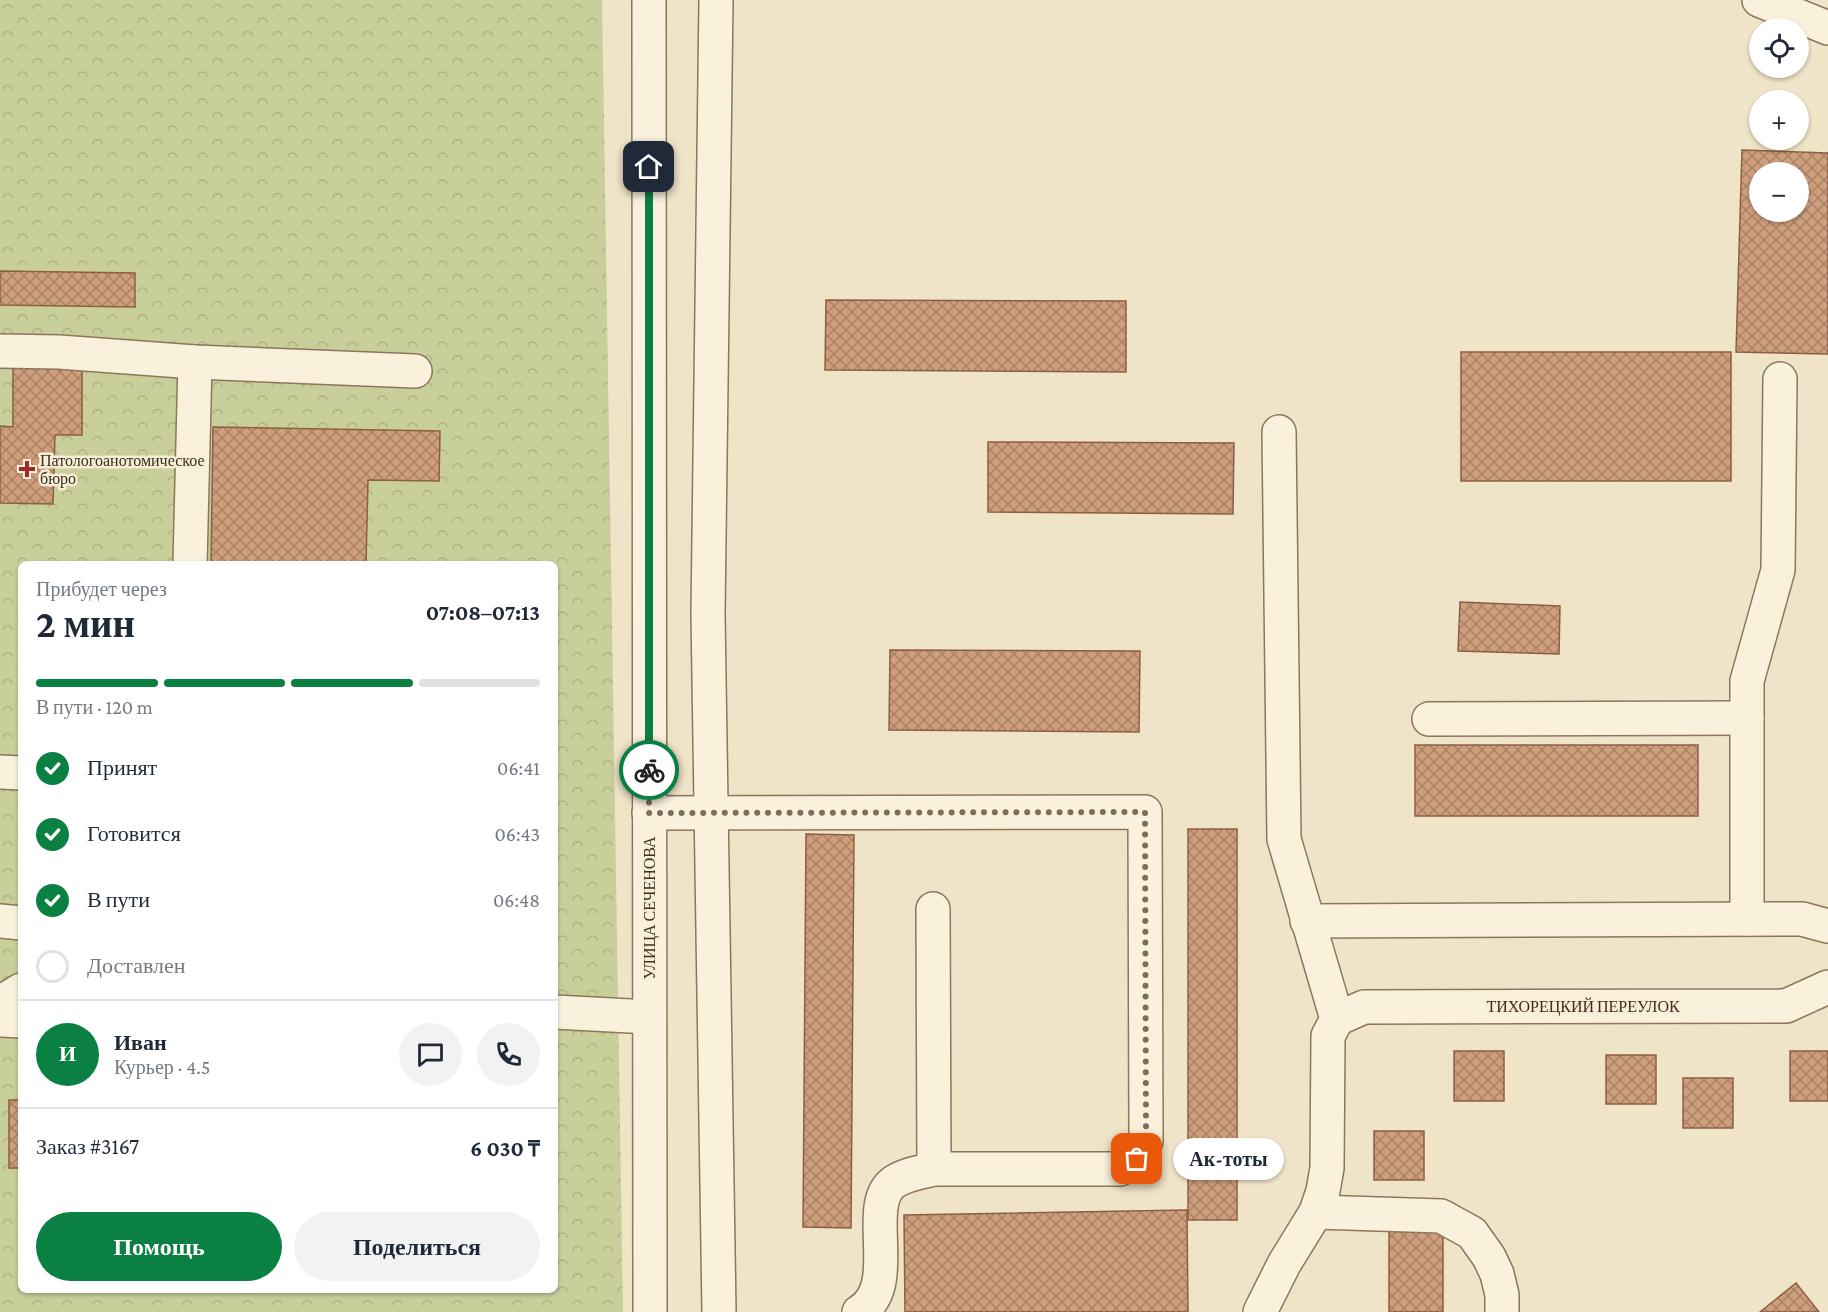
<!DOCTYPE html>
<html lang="ru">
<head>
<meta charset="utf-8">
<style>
  body { margin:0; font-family:"Crimson Pro",serif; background:#f2f2f3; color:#1f2937; height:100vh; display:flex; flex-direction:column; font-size:22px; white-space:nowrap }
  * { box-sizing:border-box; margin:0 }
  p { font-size:20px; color:#747a83 }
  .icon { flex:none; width:33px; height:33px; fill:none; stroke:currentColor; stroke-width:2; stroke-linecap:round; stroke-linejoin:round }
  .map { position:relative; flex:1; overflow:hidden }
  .details { position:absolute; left:18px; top:561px; width:540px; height:732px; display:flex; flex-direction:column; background:#fff; border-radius:9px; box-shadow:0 2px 4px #0004 }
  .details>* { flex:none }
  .fabs { position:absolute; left:1749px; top:18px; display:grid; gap:12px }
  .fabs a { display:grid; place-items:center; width:60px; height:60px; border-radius:50%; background:#fff; box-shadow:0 2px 4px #0004; font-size:30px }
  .pin { position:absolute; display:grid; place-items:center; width:51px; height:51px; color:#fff; margin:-26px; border-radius:12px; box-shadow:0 3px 9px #0006 }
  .courier { position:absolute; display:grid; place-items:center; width:60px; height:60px; margin:-30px; border:4px solid #0b8043; border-radius:50%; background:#fff; color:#222; box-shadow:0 2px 8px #0007 }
  .bubble { position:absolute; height:42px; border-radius:21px; background:#fff; box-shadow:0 2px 4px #0004; font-size:20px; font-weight:700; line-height:42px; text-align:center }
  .overview em { font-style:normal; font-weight:700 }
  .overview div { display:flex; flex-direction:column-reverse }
  .overview { display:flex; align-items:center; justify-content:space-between; height:102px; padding:0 18px }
  h1 { font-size:39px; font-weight:700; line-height:45px }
  .bar { display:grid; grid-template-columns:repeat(4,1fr); gap:9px 6px; align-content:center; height:72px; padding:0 18px }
  .bar i { height:8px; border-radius:4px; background:#e0e1e3 }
  .bar .active { background:#0b8043 }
  .bar p { grid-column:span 4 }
  .line { display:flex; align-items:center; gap:15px; padding:0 18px; border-top:2px solid #e0e1e3 }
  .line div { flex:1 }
  .round { display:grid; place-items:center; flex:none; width:63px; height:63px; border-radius:32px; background:#f2f2f3 }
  ol { padding:0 18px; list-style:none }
  li { display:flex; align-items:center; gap:18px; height:66px }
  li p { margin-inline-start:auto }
  li .icon { padding:6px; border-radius:50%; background:#0b8043; color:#fff; stroke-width:4 }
  li:last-child { color:#747a83 }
  li i { width:33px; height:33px; border:3px solid #e0e1e3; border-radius:50% }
  .button { display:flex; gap:12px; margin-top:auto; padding:12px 18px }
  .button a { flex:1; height:69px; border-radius:36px; background:#0b8043; color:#fff; font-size:24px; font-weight:700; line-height:69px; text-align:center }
  .button a+a { background:#f2f2f3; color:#1f2937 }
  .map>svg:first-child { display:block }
</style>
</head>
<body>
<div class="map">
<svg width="1828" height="1312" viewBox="0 0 1828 1312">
  <defs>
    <pattern id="park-crowns" width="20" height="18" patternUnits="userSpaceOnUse" patternTransform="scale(1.5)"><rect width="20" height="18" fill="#c9cf9b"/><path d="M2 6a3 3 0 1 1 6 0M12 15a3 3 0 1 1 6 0" fill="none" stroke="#aeb285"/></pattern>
    <pattern id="building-cross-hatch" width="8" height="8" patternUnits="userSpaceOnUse" patternTransform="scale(1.5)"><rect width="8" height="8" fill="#cf9f7d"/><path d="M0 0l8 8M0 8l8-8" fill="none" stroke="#a98266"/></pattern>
  </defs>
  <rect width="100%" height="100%" fill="#f0e4c8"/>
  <!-- park -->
  <path fill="url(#park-crowns)" fill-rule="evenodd" d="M0,0H602L623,1312H0ZM21,564H555V1290H21Z"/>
  <!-- building -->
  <g fill="url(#building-cross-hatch)" stroke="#8d5f41" stroke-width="1.5" fill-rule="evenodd">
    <path d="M1742,150L1828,153V354L1736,352ZM1760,172H1798V212H1760Z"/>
    <path d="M0,271L135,273V307L0,305Z"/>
    <path d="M826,300L1126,301V372L825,370Z"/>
    <rect x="1461" y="352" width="270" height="129"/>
    <path d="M13,366H82V435H55L53,504L0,503V426L13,427Z"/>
    <path d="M213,427L440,431L439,481L368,480L366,564H211Z"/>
    <path d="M988,442L1234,443L1233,514L988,512Z"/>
    <path d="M1460,602L1560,606L1559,654L1458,651Z"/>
    <path d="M890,650L1140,651L1139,732L889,730Z"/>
    <rect x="1415" y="745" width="283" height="71"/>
    <rect x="1188" y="829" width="49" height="391"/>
    <path d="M806,834L854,835L851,1228L803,1227Z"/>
    <rect x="1454" y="1051" width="50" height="50"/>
    <rect x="1790" y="1051" width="38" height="50"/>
    <rect x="1606" y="1055" width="50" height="49"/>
    <rect x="1683" y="1078" width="50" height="50"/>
    <rect x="9" y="1100" width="12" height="68"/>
    <rect x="1374" y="1131" width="50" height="49"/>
    <path d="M1187,1210L1188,1312H905L904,1215Z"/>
    <rect x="1389" y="1227" width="54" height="85"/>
    <path d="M1796,1283L1819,1312H1760Z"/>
  </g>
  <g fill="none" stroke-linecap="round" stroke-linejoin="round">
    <defs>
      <g id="minor">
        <path d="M649,0L650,1312"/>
        <path d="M716,0L708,614L719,1312"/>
        <path d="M1759,0L1828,28"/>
        <path d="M0,351L59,352L195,362L415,371"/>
        <path d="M190,564L195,362"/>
        <path d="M1429,719L1747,718"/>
        <path d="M0,772L21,773"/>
        <path d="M649,813L1145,812L1146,1141L1137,1159L1120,1169H934C921,1172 906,1174 894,1182C861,1205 903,1287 859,1312"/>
        <path d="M933,909L934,1169"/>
        <path d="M1747,919V681L1778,570L1780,379"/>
        <path d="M0,921L21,923"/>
        <path d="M1307,921L1802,919L1828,926"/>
        <path d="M0,1003L21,990"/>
        <path d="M555,1012L649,1017"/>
        <path d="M1337,1019L1364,1007L1786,1006L1828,987"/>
        <path d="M0,1020L21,1021"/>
        <path d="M1316,1212L1441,1216L1472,1233L1489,1257L1497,1274L1502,1295V1312"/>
        <path d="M1260,1312L1284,1264L1316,1212L1323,1191L1327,1168L1328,1036L1337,1019L1284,839L1279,432"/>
      </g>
    </defs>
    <!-- minor casing -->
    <use href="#minor" stroke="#8d765c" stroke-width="36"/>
    <!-- minor -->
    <use href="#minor" stroke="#faf1dc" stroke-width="33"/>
  </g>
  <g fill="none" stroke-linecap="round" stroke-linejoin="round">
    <!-- done -->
    <path stroke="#7c6e5b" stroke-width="6" stroke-dasharray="0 10.8" d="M649,770V813L1145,812L1146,1141L1137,1159"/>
    <!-- route -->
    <path stroke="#0b8043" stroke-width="8" d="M649,167V770"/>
  </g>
  <!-- markers -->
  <path fill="#9e2a2b" stroke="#f7eed8" stroke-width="2" d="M24 460h6v6h6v6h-6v6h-6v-6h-6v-6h6z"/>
  <g text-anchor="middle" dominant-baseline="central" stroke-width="5" stroke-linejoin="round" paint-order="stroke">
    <!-- poi labels -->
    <g font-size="16" fill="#3d2e20" stroke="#f7eed8" text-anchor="start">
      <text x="40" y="460">Патологоанотомическое<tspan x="40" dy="18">бюро</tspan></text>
    </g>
    <!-- street labels -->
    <g font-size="16" fill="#3d2e20" stroke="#f7eed8">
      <text transform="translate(649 908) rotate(-90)">УЛИЦА СЕЧЕНОВА</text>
      <text x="1583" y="1006">ТИХОРЕЦКИЙ ПЕРЕУЛОК</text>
    </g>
  </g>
</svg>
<div class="fabs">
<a><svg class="icon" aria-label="locate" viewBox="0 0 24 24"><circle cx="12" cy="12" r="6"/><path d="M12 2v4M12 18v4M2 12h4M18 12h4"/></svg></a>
<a>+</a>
<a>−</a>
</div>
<div class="pin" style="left:1137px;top:1159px;background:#ea580c"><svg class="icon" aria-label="bag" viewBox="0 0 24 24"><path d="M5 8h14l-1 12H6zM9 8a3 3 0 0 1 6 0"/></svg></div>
<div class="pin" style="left:649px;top:167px;background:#1f2937"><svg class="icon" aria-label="home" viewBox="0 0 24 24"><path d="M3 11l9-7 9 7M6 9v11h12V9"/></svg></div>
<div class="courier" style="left:649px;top:770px"><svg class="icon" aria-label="bike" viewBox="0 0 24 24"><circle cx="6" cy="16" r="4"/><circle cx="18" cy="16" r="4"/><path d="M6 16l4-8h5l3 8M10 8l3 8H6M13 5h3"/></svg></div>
<div class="bubble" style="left:1173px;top:1138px;width:111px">Ак-тоты</div>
<section class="details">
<div class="overview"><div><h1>2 мин</h1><p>Прибудет через</p></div><em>07:08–07:13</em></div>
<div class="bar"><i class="active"></i><i class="active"></i><i class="active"></i><i></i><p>В пути · 120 m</p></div>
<ol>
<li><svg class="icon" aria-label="check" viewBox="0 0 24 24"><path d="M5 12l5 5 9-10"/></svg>Принят<p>06:41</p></li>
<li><svg class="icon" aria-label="check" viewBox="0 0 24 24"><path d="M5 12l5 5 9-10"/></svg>Готовится<p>06:43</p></li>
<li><svg class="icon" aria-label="check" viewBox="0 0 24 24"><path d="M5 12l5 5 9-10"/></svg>В пути<p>06:48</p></li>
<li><i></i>Доставлен</li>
</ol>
<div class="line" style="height:108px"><b class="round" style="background:#0b8043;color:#fff">И</b><div><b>Иван</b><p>Курьер · 4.5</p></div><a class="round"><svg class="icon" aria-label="chat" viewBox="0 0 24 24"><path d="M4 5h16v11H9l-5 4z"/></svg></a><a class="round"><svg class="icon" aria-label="phone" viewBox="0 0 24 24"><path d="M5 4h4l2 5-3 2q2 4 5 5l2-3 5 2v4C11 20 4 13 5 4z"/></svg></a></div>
<div class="line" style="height:78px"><div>Заказ #3167</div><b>6 030 ₸</b></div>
<div class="button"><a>Помощь</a><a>Поделиться</a></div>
</section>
</div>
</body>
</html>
